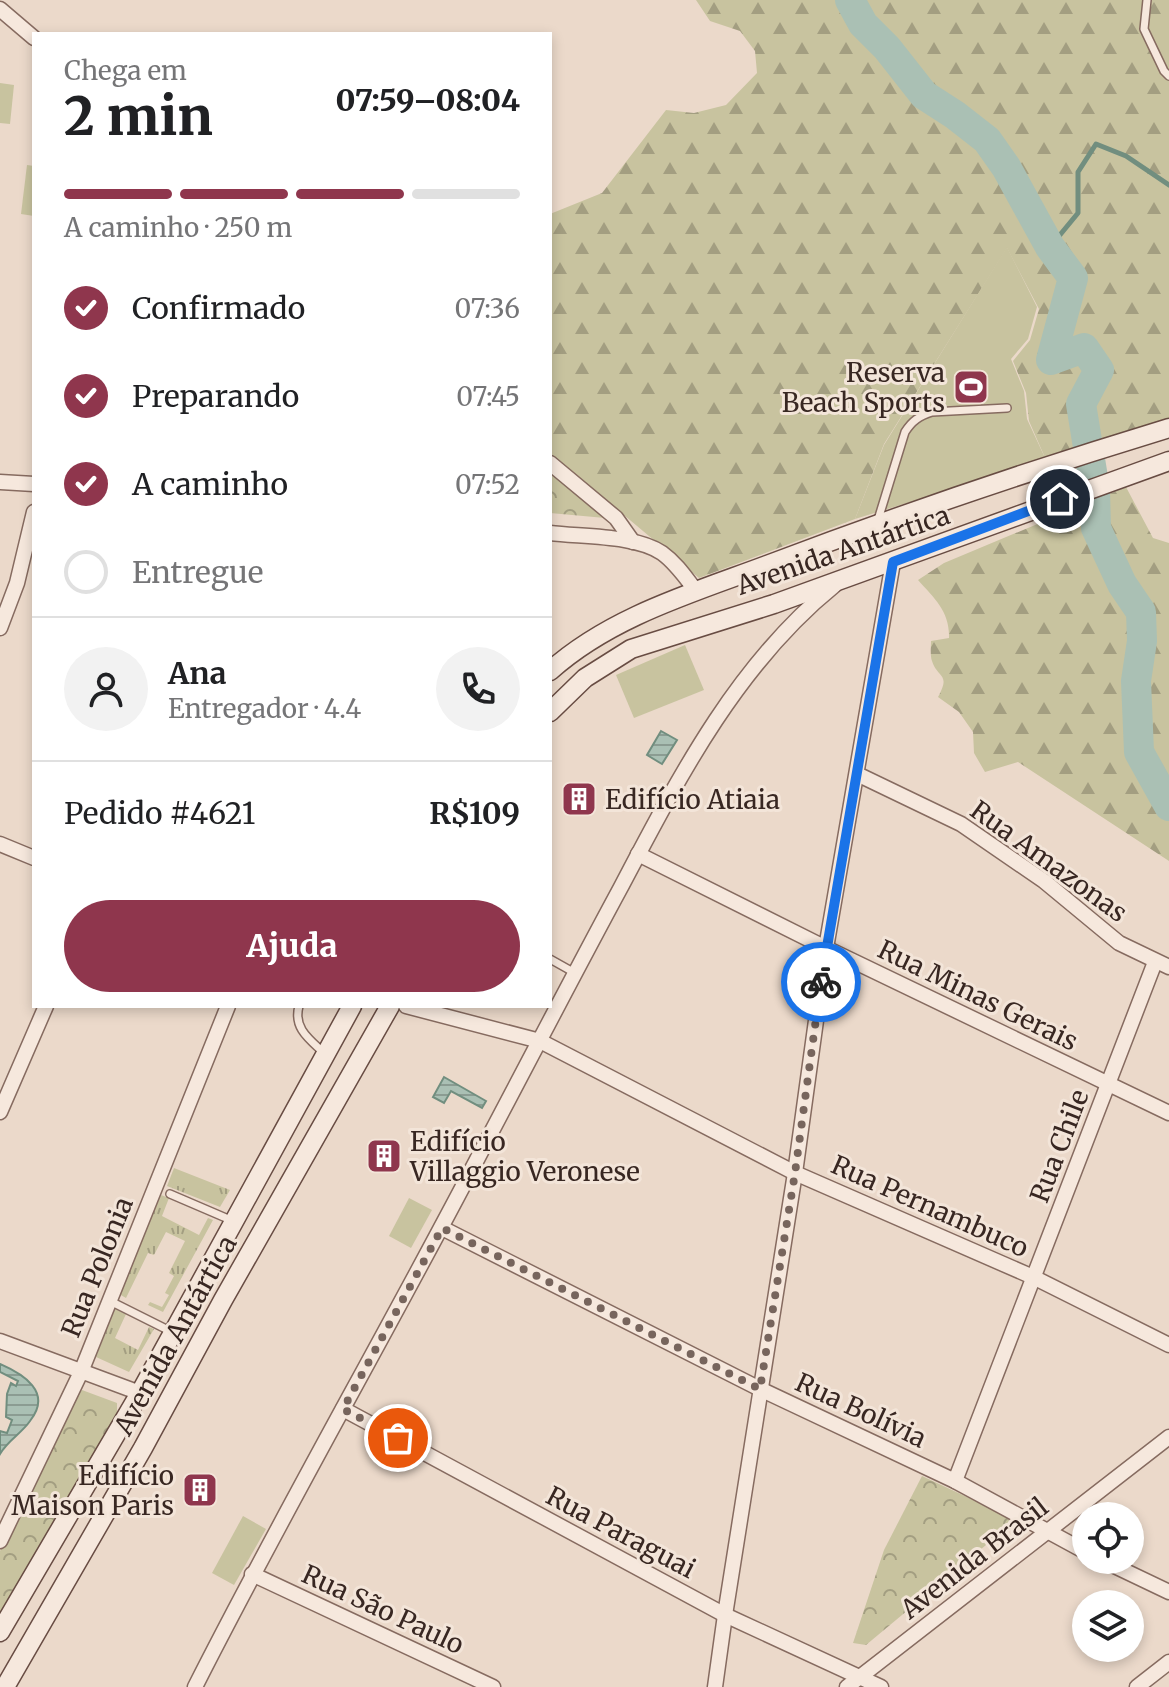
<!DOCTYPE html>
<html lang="pt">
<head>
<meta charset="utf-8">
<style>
  body { margin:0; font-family:Merriweather,serif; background:#f2f2f2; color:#202124; height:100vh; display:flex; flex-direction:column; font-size:30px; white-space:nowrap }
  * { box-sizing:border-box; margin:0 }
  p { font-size:26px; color:#757577 }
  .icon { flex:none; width:44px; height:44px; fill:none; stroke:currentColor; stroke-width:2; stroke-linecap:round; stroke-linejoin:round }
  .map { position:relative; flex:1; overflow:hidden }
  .panel { position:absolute; left:32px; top:32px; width:520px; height:976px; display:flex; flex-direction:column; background:#fff; border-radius:0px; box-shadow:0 4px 12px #0003 }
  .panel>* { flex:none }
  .fabs { position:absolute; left:1072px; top:1502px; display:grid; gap:16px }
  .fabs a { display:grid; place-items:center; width:72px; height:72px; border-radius:50%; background:#fff; box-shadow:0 4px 12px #0003; font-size:40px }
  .pin { position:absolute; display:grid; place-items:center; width:68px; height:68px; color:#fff; margin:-34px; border:4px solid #fff; border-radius:50%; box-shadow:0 2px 8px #0007 }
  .courier { position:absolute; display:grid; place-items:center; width:80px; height:80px; margin:-40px; border:6px solid #1a73e8; border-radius:50%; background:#fff; color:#222; box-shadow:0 2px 10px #0007 }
  .head em { font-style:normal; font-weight:800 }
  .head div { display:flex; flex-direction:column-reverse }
  .head { display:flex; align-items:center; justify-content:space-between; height:136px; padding:0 32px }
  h1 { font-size:52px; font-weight:800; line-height:60px }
  .bar { display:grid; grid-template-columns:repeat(4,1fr); gap:12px 8px; align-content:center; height:96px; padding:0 32px }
  .bar i { height:10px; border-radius:6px; background:#e0e0e0 }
  .bar .selected { background:#8f364d }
  .bar p { grid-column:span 4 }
  .line { display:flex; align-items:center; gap:20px; padding:0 32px; border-top:2px solid #e0e0e0 }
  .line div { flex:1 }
  .round { display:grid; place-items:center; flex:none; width:84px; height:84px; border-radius:42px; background:#f2f2f2 }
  ol { padding:0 32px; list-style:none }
  li { display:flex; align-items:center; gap:24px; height:88px }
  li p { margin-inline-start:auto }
  li .icon { padding:8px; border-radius:50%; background:#8f364d; color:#fff; stroke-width:4 }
  li:last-child { color:#757577 }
  li i { width:44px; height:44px; border:4px solid #e0e0e0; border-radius:50% }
  .primary-button { display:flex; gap:16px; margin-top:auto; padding:16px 32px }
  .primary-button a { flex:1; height:92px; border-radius:48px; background:#8f364d; color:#fff; font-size:32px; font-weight:800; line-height:92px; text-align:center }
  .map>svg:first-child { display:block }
</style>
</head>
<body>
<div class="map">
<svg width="1169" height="1687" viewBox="0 0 1169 1687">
  <defs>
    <pattern id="grass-tufts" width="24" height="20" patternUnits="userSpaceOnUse" patternTransform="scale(2)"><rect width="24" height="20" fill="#c8c39f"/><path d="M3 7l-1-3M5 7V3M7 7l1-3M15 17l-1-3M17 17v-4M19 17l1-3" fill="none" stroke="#a39e81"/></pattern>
    <pattern id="forest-firs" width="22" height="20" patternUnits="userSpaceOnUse" patternTransform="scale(2)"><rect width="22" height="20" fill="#c8c39f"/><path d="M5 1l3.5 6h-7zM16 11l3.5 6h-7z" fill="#a39e81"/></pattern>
    <pattern id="park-crowns" width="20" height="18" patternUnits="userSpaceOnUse" patternTransform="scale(2)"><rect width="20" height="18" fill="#c8c39f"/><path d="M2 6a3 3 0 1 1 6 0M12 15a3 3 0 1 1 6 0" fill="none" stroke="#a39e81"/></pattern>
    <pattern id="water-rules" width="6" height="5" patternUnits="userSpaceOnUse" patternTransform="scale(2)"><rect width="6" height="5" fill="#aac0b4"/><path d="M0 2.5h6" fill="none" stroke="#8b9c92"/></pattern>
  </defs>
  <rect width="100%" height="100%" fill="#ebd9ca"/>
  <!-- grass -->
  <g fill="url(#grass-tufts)">
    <path d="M174,1168L230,1190L220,1207L167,1186Z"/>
    <path d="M161,1195L169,1198L162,1216L199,1235L208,1218L213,1220L163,1312L148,1305L150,1302L162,1307L169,1295L165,1293L174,1276L169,1273L185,1241L166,1232L154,1255L148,1253L126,1298L119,1294Z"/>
    <path d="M115,1309L126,1314L115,1338L138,1350L149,1327L154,1329L129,1372L96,1357Z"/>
  </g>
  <!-- forest -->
  <g fill="url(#forest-firs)">
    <path d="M696,0H1169V418L1046,460L1029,421L1026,393L1013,361L1030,340L1039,309L1007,248L884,444L855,519L699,578L550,453V214L602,193L666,110L694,113L726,105L757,73L755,51L740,31L710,21Z"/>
    <path d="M1126,487L1153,538L1169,543V861L1018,762L985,772L974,753L973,732L959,712L938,697C951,673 938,679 932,661C930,656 931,646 931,641L949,638C950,612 935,599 918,580L944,563Z"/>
  </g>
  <!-- park -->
  <g fill="url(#park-crowns)">
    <path d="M550,467L605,518L550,513Z"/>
    <path d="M82,1390L117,1403V1415L0,1624V1551L77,1395Z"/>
    <path d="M922,1476L1016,1520L866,1645L853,1643L884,1550Z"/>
  </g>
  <!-- pitch -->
  <g fill="#c8c39f">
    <path d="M0,83L14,85L10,124L0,123Z"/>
    <path d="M27,165L34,166V216L21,214Z"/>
    <path d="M1007,247L1037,307L1028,339L1011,359L1024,391L1027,419L1046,460L855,519L884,445Z"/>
    <path d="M685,645L704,690L634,718L616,675Z"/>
    <path d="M409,1198L432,1210L411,1248L389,1236Z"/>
    <path d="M243,1516L266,1529L234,1585L212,1573Z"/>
  </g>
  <!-- water -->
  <g fill="url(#water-rules)" stroke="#718e7f" stroke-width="2">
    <path d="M661,731L677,740L662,764L647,755Z"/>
    <path d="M444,1077L486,1101L482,1108L451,1091L444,1103L433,1097Z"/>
    <path d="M0,1364C23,1374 53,1392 30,1421C21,1434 8,1440 0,1454V1431L7,1433L12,1420L6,1417L7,1394L11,1383L16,1386L18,1381L0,1372Z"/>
  </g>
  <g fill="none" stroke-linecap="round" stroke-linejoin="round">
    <!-- stream -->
    <path stroke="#718e7f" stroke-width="5" d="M1050,247L1078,213V172L1096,144L1126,156L1169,185"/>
    <!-- river -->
    <path stroke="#aac0b4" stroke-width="30" d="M850,0L863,24L887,48L924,95L955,115L987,140L1006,167L1050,247L1073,278L1051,360L1084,348L1099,370L1081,404L1095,490L1096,528L1122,584L1141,612L1142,641L1136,681L1139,752L1169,806"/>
    <defs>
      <g id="lane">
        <path d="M1147,0L1144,29L1164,71L1169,76"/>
        <path d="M877,523L905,432C912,421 919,416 932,412L1007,408"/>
        <path d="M550,959L575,973"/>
        <path d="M299,1006C293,1028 309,1039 324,1053"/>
        <path d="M170,1194L233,1221"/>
        <path d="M110,1301L172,1332"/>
      </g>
      <g id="street">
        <path d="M0,9L34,38"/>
        <path d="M550,463L616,518L633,542"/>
        <path d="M0,482L34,484"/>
        <path d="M550,533C582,537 636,535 662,553C676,563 686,578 696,591"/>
        <path d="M0,628L17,583L34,512"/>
        <path d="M857,774L961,824L1044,881L1119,943L1169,967"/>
        <path d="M0,844L34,858"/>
        <path d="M638,854L826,948L1169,1113"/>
        <path d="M406,1006L540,1041L795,1173L1033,1277L1169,1345"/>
        <path d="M0,1112L46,1006"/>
        <path d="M442,1228L760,1389L955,1481L1086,1552"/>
        <path d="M0,1341L140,1393"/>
        <path d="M343,1409L725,1615L881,1687"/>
        <path d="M955,1481L1155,962"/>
        <path d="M0,1541L81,1372L228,1006"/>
        <path d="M1102,1560L1169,1592"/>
        <path d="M252,1574L493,1687"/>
        <path d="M195,1687C287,1505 389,1329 483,1148C529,1061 574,974 621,887C679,777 737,664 835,585"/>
        <path d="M715,1687L725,1615L795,1173L826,948L893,562"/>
        <path d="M847,1687L1169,1437"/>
        <path d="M1137,1687L1169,1662"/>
      </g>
      <g id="secondary">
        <path d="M550,671C610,617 692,593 767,565C899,515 1034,469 1169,428"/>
        <path d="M550,712L585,678L631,649L774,604L1169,461"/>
        <path d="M0,1632L140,1393L352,1006"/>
        <path d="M5,1687L143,1448L223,1300L390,1006"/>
      </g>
    </defs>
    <!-- lane casing -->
    <use href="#lane" stroke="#866b60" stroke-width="10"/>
    <!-- street casing -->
    <use href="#street" stroke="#866b60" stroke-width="17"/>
    <!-- secondary casing -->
    <use href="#secondary" stroke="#684c43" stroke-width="21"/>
    <!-- lane -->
    <use href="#lane" stroke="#f6e8dd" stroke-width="7"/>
    <!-- street -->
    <use href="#street" stroke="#f6e8dd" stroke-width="14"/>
    <!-- secondary -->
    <use href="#secondary" stroke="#f6e8dd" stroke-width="18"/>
  </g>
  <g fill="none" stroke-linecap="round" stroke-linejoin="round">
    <!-- done -->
    <path stroke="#77655d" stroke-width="8" stroke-dasharray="0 14.4" d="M398,1438L343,1409L442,1228L760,1389L795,1173L821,982"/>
    <!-- route -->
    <path stroke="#1a73e8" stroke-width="10" d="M821,982L893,562L1060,499"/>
  </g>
  <!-- icons -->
  <defs>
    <symbol id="stadium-square" viewBox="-11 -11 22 22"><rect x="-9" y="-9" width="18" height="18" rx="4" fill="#8f364d" stroke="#f3e5d9"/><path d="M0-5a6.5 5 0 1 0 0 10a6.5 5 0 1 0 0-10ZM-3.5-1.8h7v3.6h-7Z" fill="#fff"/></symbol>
    <symbol id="building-square" viewBox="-11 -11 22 22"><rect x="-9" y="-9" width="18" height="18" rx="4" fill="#8f364d" stroke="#f3e5d9"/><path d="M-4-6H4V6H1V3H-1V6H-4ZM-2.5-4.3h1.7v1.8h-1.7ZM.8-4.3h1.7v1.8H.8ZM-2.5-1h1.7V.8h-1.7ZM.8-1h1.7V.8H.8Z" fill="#fff"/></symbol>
  </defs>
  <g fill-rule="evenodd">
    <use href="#stadium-square" x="951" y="367" width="40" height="40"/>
    <use href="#building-square" x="559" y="779" width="40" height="40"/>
    <use href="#building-square" x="364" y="1136" width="40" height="40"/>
    <use href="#building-square" x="180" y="1470" width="40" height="40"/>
  </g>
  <g text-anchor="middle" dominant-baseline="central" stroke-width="6" stroke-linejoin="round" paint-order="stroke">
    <!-- poi labels -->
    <g font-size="26" fill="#382722" stroke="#f3e5d9" text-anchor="end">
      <text x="945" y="372">Reserva<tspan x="945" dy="30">Beach Sports</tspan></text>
      <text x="605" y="799" text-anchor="start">Edifício Atiaia</text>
      <text x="410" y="1141" text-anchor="start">Edifício<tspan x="410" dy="30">Villaggio Veronese</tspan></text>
      <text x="174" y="1475">Edifício<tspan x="174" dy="30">Maison Paris</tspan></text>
    </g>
    <!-- street labels -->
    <g font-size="26" fill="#382722" stroke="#f3e5d9">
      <text transform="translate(843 550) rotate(-19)">Avenida Antártica</text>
      <text transform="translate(1049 861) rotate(36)">Rua Amazonas</text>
      <text transform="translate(978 995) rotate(26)">Rua Minas Gerais</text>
      <text transform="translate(1059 1146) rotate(-69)">Rua Chile</text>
      <text transform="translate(930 1206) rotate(24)">Rua Pernambuco</text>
      <text transform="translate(97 1267) rotate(-68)">Rua Polonia</text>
      <text transform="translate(175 1335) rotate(-61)">Avenida Antártica</text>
      <text transform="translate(861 1410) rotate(25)">Rua Bolívia</text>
      <text transform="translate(621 1532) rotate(28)">Rua Paraguai</text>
      <text transform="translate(974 1558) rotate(-38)">Avenida Brasil</text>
      <text transform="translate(383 1609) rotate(25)">Rua São Paulo</text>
    </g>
  </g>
</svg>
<div class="fabs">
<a><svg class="icon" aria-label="locate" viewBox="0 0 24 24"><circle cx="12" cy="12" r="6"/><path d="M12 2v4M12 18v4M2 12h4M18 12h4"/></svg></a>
<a><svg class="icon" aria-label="layers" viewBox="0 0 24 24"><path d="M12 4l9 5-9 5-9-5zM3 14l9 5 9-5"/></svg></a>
</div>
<div class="pin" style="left:398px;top:1438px;background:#ea580c"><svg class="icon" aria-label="bag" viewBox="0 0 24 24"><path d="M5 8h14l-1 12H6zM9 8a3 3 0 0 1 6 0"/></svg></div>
<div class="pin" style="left:1060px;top:499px;background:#1f2937"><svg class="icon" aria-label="home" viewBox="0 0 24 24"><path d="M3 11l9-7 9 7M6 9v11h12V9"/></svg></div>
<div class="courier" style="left:821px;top:982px"><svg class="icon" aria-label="bike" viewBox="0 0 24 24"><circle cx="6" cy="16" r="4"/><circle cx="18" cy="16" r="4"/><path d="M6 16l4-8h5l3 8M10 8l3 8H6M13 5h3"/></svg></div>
<section class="panel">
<div class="head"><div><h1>2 min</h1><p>Chega em</p></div><em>07:59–08:04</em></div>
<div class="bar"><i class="selected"></i><i class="selected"></i><i class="selected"></i><i></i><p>A caminho · 250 m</p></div>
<ol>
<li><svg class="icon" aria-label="check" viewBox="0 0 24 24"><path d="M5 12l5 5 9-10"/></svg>Confirmado<p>07:36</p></li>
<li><svg class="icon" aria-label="check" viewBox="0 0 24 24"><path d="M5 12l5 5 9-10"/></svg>Preparando<p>07:45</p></li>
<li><svg class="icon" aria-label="check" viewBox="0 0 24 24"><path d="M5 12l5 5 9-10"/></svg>A caminho<p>07:52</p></li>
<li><i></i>Entregue</li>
</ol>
<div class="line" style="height:144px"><a class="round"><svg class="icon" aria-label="person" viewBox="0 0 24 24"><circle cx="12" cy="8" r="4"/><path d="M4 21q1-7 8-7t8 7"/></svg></a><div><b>Ana</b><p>Entregador · 4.4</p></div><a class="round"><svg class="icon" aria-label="phone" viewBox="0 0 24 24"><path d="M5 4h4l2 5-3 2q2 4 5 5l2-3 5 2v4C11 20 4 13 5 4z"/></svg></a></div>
<div class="line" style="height:104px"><div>Pedido #4621</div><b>R$109</b></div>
<div class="primary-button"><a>Ajuda</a></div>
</section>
</div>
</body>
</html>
